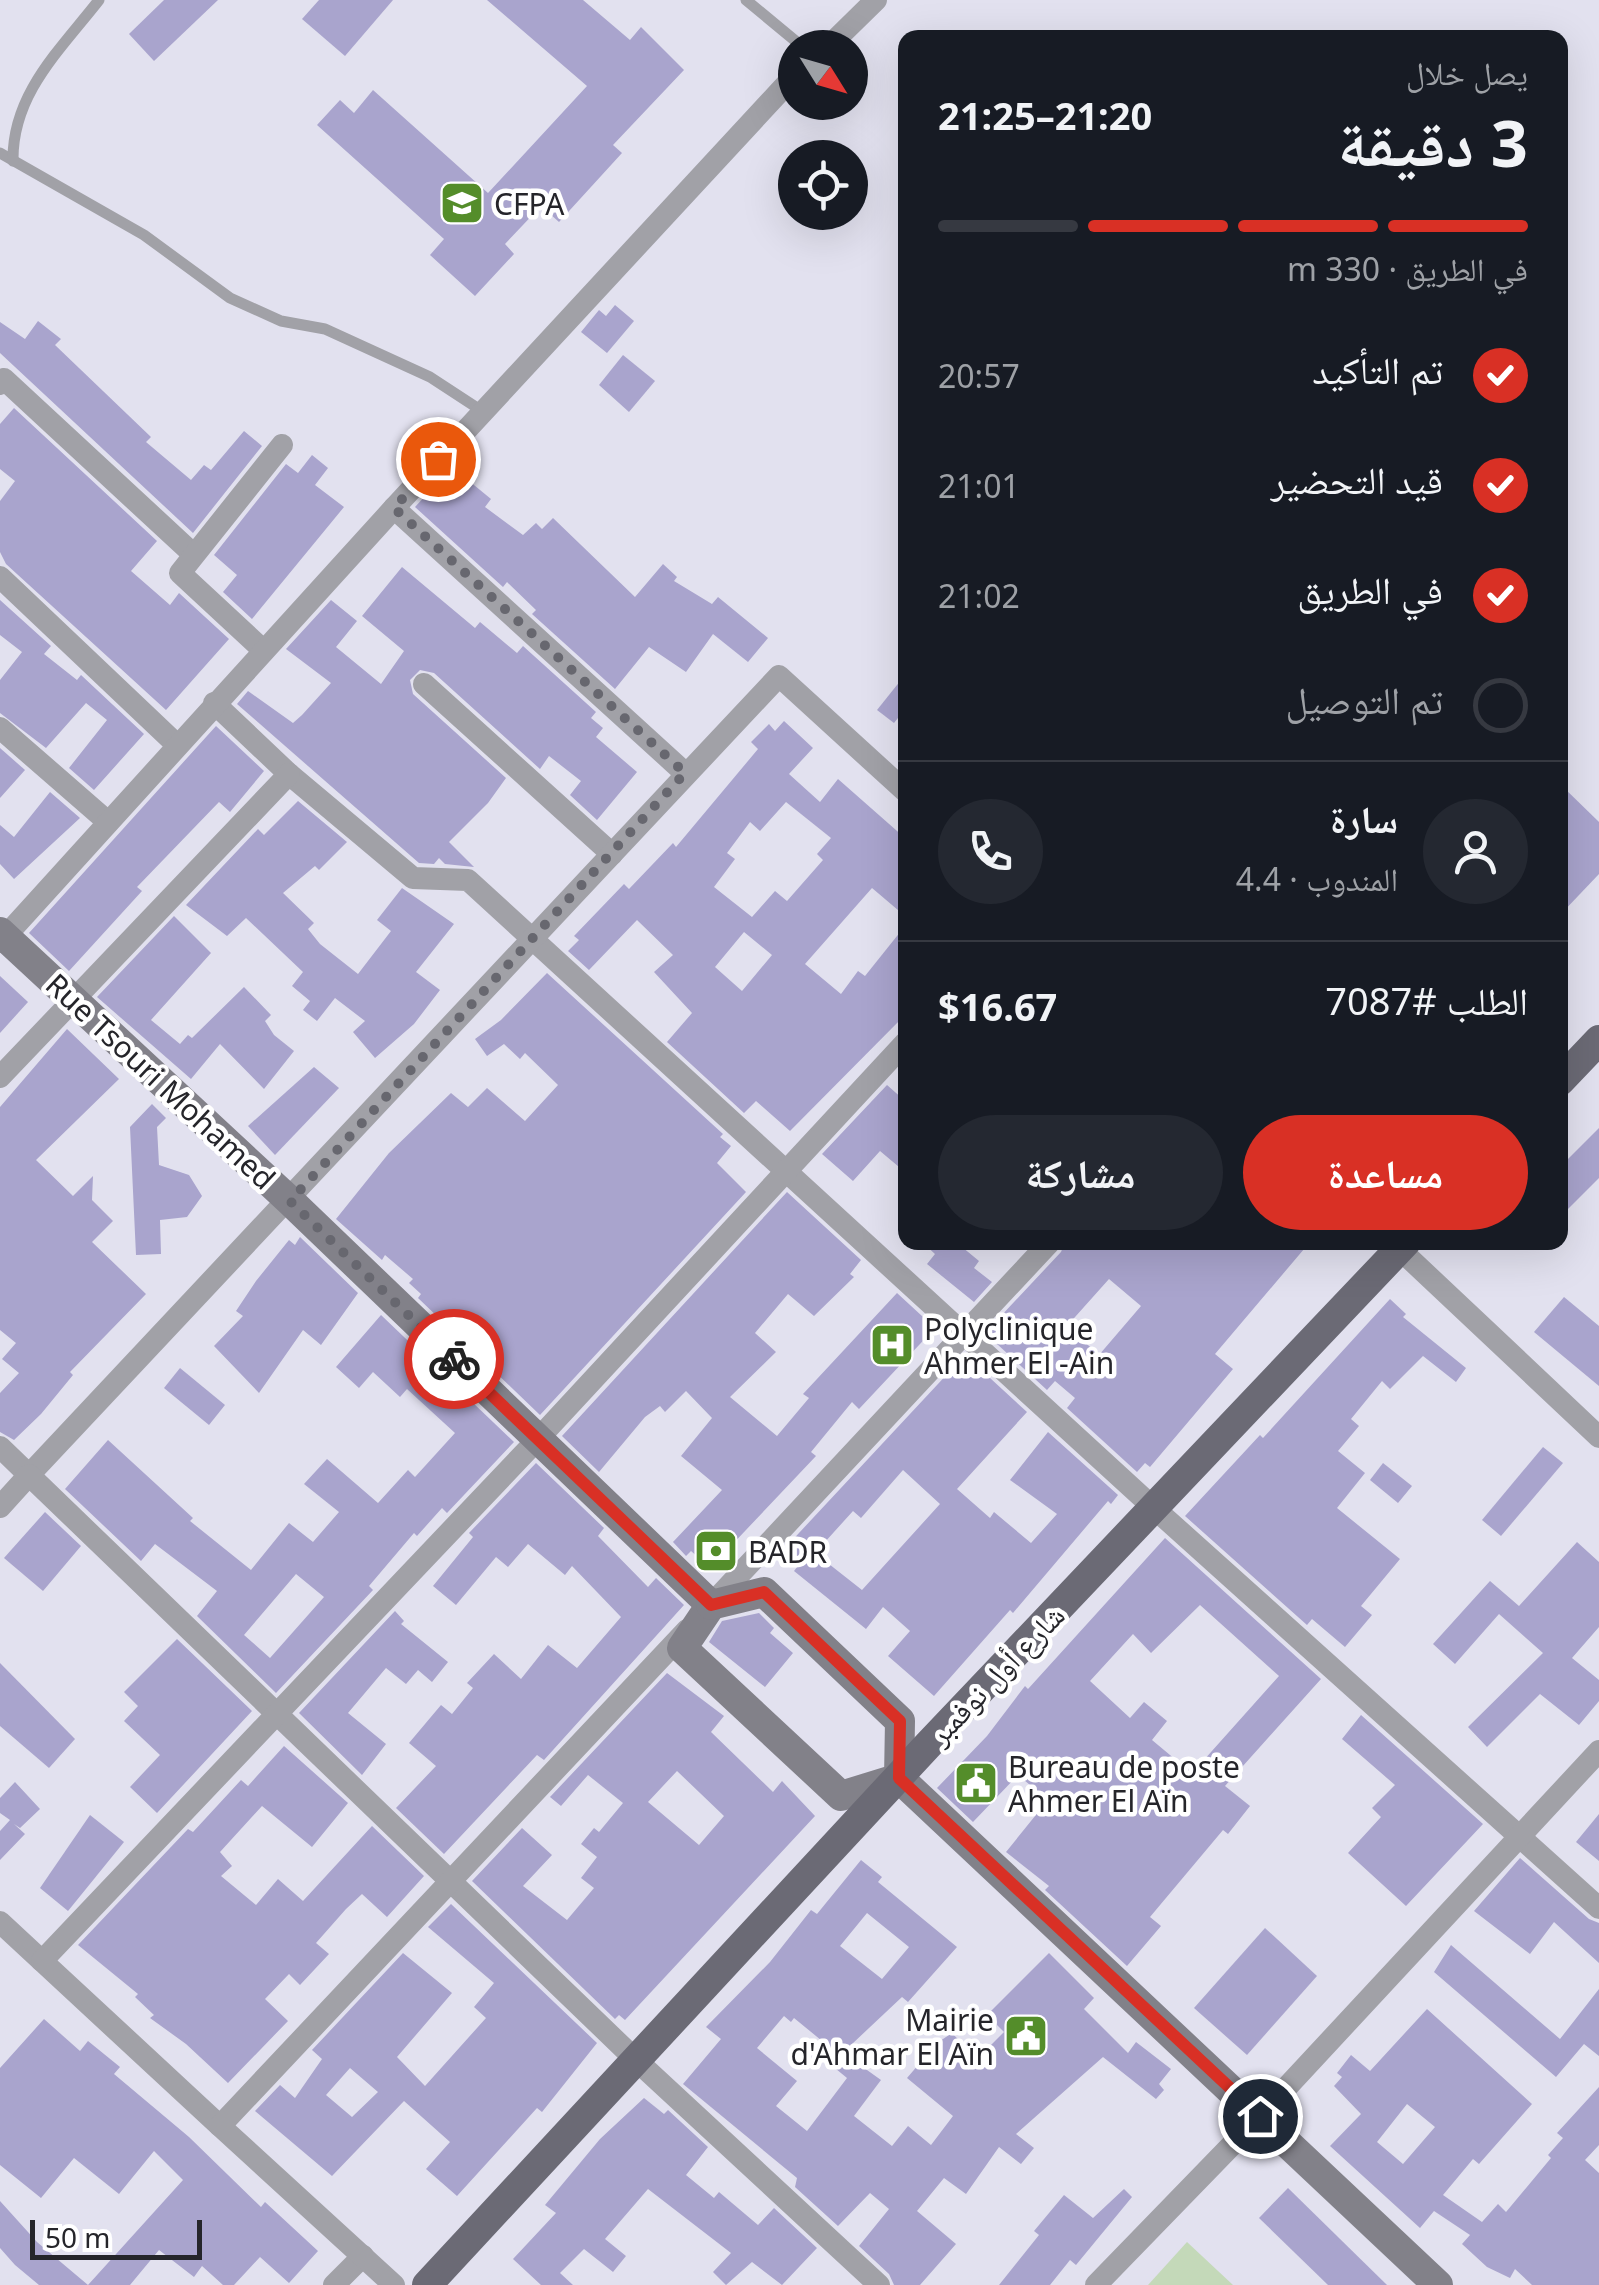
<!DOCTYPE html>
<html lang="ar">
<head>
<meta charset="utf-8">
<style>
  body { margin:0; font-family:"Noto Sans","Noto Naskh Arabic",sans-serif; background:#242831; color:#f1f3f6; direction:rtl; height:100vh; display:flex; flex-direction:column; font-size:38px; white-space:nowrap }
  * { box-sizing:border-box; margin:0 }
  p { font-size:32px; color:#9ea1a6 }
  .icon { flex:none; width:55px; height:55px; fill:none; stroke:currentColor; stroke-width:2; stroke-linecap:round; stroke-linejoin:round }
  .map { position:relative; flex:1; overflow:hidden; direction:ltr }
  .panel { position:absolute; left:898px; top:30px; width:670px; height:1220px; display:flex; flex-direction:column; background:#171b24; border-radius:20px; box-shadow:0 10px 40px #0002; direction:rtl }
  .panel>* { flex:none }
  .needle { width:65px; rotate:127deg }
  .controls { position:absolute; left:778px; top:30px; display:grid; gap:20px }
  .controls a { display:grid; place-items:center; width:90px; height:90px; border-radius:50%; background:#171b24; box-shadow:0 10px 40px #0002; font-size:50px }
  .scale { position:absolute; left:30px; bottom:25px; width:172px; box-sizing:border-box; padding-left:10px; border:5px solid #25252a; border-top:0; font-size:28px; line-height:35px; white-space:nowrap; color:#25252a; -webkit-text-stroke:8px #fff; paint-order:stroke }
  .pin { position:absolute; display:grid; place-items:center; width:85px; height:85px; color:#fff; margin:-42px; border:5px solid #fff; border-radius:50%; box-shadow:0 2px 10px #0007 }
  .courier { position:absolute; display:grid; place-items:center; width:100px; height:100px; margin:-50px; border:8px solid #d93025; border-radius:50%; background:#fff; color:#222; box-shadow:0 2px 12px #0007 }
  .head em { font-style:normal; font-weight:700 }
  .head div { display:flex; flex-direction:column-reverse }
  .head { display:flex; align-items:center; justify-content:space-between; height:170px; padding:0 40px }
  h1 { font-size:65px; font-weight:700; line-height:75px }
  .bar { display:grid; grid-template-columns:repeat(4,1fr); gap:15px 10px; align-content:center; height:120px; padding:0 40px }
  .bar i { height:12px; border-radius:8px; background:#363941 }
  .bar .current { background:#d93025 }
  .bar p { grid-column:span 4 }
  .line { display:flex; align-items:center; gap:25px; padding:0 40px; border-top:2px solid #363941 }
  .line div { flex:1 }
  .round { display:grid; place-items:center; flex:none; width:105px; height:105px; border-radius:52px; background:#242831 }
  ol { padding:0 40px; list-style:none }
  li { display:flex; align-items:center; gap:30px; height:110px }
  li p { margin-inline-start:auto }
  li .icon { padding:10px; border-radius:50%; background:#d93025; color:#fff; stroke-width:4 }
  li:last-child { color:#9ea1a6 }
  li i { width:55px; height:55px; border:5px solid #363941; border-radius:50% }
  .primary-button { display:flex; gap:20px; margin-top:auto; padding:20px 40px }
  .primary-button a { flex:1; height:115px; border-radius:60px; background:#d93025; color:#fff; font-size:40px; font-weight:700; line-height:115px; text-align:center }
  .primary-button a+a { background:#242831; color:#f1f3f6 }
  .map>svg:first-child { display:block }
</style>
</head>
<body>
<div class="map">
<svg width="1599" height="2285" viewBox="0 0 1599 2285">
  <rect width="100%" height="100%" fill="#e2e1ef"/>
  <!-- green -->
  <path fill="#c4d9b9" d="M1187,2242L1233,2285H1148Z"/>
  <!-- building -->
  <g fill="#a9a4cd" fill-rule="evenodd">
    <path d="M164,0H218L154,61L129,34Z"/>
    <path d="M319,0H393L345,56L302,19Z"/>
    <path d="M487,0H583L630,40L641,27L684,70L613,145L622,153L559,222L541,206L505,244L514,254L475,296L430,255L444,239L317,125L340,100L354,113L373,90L488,193L587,86Z"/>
    <path d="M615,305L634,321L607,353L581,332L599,310L606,316Z"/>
    <path d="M38,321L61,339L55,345L151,437L146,442L191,480L204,465L211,470L244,431L262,446L193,533L0,353V322L25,339Z"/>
    <path d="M623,355L655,381L629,412L599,385Z"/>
    <path d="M14,408L157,541L131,571L170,605L179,593L229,639L166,710L6,564L0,552V501L15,481L0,469V424Z"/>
    <path d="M312,455L328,468L315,485L344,507L252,619L223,592L237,575L214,555L286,464L298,473Z"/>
    <path d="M452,467L491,499L485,507L523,535L536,523L542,529L553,518L635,597L663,564L677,577L674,581L712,604L718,597L768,638L748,662L713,634L686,672L649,647L615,689L532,614L536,610L507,582L503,587L415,507Z"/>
    <path d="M402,567L475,628L480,622L517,653L523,646L596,712L591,718L603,728L596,737L637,772L597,820L570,795L581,781L549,756L540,769L434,673L420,670L410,680L413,694L506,778L488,803L449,842L474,867L445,864L439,858L434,864L419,863L237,704L248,691L293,723L302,715L331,683L286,649L331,600L357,621L336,647L381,684L404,651L362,616Z"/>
    <path d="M0,600L51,646L44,654L77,680L81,675L144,734L94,790L69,768L107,720L86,703L46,748L0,713V680L22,652L0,635Z"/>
    <path d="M905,675V709L894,723L877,710Z"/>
    <path d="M784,721L813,748L789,774L820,802L838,779L905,838V916L872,888L805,964L841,994L858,971L865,976L905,926V1015L790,1131L756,1101L744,1113L667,1042L692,1013L654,972L673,955L637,920L589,970L568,951L579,940L574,936L624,884L629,889L673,843L676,847L758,749L751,742L769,724L775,731ZM786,802L831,838L817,854L823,860L787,901L775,891L752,917L714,887L735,859L727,853L750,822L760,831ZM744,932L772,955L742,991L715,967Z"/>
    <path d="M216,726L264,771L230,812L219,802L137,887L142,891L69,971L29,933Z"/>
    <path d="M0,748L25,770L0,798Z"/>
    <path d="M1560,784L1599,822V874L1560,915Z"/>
    <path d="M50,792L80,818L14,879L0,864V825L14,837Z"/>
    <path d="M298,801L347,842L319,870L315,866L283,893L314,923L308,929L320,944L358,974L391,931L377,920L402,888L454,924L416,972L440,990L414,1024L375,1058L353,1032L365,1021L335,998L317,1021L303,1010L310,1001L292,986L303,972L246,918L227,936L186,905L258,829L264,835Z"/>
    <path d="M174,916L211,953L151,1020L180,1044L188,1035L192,1038L244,987L271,1015L265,1021L274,1035L294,1051L264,1089L220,1044L191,1079L97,997Z"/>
    <path d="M547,973L723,1134L720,1137L731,1146L717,1163L746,1192L540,1415L418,1298L421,1294L409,1283L413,1279L385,1255L382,1260L336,1219L389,1153L451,1093L468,1107L487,1088L525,1121L558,1085L525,1053L520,1059L504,1044L487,1056L475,1039L501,1020Z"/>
    <path d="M0,976L28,1002L0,1033Z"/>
    <path d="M67,1029L119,1079L36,1160L73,1196L93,1176L92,1200L113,1221L92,1242L146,1294L70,1372L73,1375L41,1414L14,1440L0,1432V1393L19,1373L2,1359L16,1343L0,1330V1107Z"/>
    <path d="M314,1067L339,1088L275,1155L248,1126Z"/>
    <path d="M887,1085L904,1100L898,1108L905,1114V1172L880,1151L853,1181L822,1154Z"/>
    <path d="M152,1104L166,1118L157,1127L159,1165L189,1175L202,1196L187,1217L160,1220L161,1254L136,1255L130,1127Z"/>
    <path d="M1599,1128V1178L1560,1217V1167Z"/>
    <path d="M787,1192L861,1260L850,1274L854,1277L814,1316L788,1294L755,1333L776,1352L730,1397L777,1436L809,1398L803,1394L897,1293L935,1328L859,1409L852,1402L811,1452L816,1456L710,1568L691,1551L686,1556L673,1542L722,1490L681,1456L712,1418L686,1391L665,1412L660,1406L645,1417L599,1472L562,1436Z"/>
    <path d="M300,1237L358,1293L321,1345L303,1330L259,1393L214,1346L243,1316L236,1311L256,1281L289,1240L295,1245Z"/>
    <path d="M922,1242H956L979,1261L974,1268L992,1282L974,1302L927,1264L935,1254Z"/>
    <path d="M1065,1242H1310L1215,1354L1233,1369L1150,1467L1145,1463L1137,1472L1067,1408L1075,1398L1055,1381L1047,1390L985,1333L1061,1252ZM1109,1279L1141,1306L1099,1355L1067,1326Z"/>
    <path d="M1564,1297L1599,1326V1386L1534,1332Z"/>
    <path d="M1390,1299L1406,1314L1403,1317L1466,1368L1456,1382L1423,1356L1390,1389L1382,1381L1351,1419L1359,1426L1338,1451L1365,1473L1337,1508L1400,1559L1361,1606L1372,1615L1345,1647L1312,1619L1307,1625L1185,1516L1260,1435L1263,1438Z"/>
    <path d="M381,1315L514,1442L447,1513L442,1508L417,1536L414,1533L369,1586L373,1590L276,1693L197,1616L217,1591L155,1544L141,1561L65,1489L108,1440L193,1518L190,1521L251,1570L289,1523L313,1542L339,1512L304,1484L327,1459L378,1503L408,1470L415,1477L455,1433L407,1389L400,1397L373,1372L359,1388L336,1367ZM296,1574L324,1597L270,1658L244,1635Z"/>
    <path d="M965,1355L1027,1412L957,1489L990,1518L994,1512L1031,1543L1057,1514L1010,1480L1048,1432L1118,1495L1111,1504L1108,1501L1013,1613L1010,1610L934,1696L888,1656L910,1631L883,1607L866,1629L794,1571L801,1562L785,1548ZM903,1470L940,1504L862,1590L815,1553L853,1511L861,1518Z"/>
    <path d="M180,1368L225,1405L209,1425L164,1388Z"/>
    <path d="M1543,1447L1563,1463L1501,1536L1482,1520Z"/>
    <path d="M536,1463L604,1528L598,1536L648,1587L656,1578L684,1605L544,1760L537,1755L444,1854L396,1808L436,1766L409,1743L441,1705L452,1714L473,1688L467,1683L494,1654L521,1679L548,1645L577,1668L621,1617L572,1566L565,1575L528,1544L508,1567L496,1557L456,1605L433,1586L473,1537L469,1533Z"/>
    <path d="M1383,1463L1412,1486L1398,1503L1370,1480Z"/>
    <path d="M45,1512L81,1546L43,1591L4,1558Z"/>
    <path d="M1165,1538L1321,1679L1225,1786L1250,1806L1228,1834L1223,1830L1150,1917L1161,1926L1127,1966L1045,1890L1049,1886L1006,1852L1048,1800L1018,1775L973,1822L937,1788L987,1736L1025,1686L1028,1689ZM1200,1605L1279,1676L1203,1761L1199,1758L1188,1770L1152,1740L1167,1721L1144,1702L1130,1718L1090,1681L1133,1634L1151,1653Z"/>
    <path d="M1577,1542L1599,1562V1627L1572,1658L1599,1680V1701L1579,1725L1540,1694L1487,1747L1468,1727L1543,1653L1499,1614L1455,1664L1433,1644L1490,1581L1519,1606Z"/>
    <path d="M395,1611L404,1621L401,1624L448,1662L432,1682L418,1670L406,1684L386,1668L348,1713L386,1744L362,1775L299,1713Z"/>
    <path d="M759,1613L774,1628L770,1633L793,1653L765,1687L709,1642L722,1621Z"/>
    <path d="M177,1639L252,1711L157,1813L130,1787L160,1755L124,1721L138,1706L124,1692Z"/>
    <path d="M0,1663L75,1739L49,1768L0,1726Z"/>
    <path d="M667,1673L724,1716L711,1732L773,1792L782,1781L815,1816L625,2020L619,2015L615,2019L472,1881L522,1828L552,1855L523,1886L567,1920L594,1888L581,1878L597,1857L581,1844L594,1828L599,1832L623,1803L588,1775L561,1806L550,1797ZM677,1771L724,1816L699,1845L648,1802Z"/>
    <path d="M1361,1715L1483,1824L1406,1906L1348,1853L1381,1817L1372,1808L1395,1785L1342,1739Z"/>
    <path d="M284,1746L348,1803L312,1847L262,1806L220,1852L232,1866L221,1876L256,1905L278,1879L303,1901L372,1826L424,1876L387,1917L362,1894L346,1909L316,1943L329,1954L300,1985L289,1974L265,1999L288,2021L228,2083L186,2044L150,2018L154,2015L135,1997L138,1994L78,1945L188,1829L193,1832L241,1780L248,1786Z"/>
    <path d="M15,1782L40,1809L20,1828L14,1824L25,1834L0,1860V1831L10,1820L0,1813V1798Z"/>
    <path d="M1599,1814V1861L1576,1842Z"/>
    <path d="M90,1815L124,1842L68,1911L40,1888Z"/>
    <path d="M1520,1858L1589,1919L1599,1923V1963L1554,1922L1530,1954L1474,1911Z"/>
    <path d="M861,1860L882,1877L878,1882L957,1947L908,2002L902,1997L852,2044L867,2055L860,2065L881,2080L854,2116L892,2146L908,2126L931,2145L953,2116L907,2078L937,2043L952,2033L977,2059L1004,2032L987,2015L1049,1953L1094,1998L1084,2009L1128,2053L1136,2042L1171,2069L1159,2084L1164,2090L1156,2099L1103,2057L1016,2134L1034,2148L1021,2164L999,2147L966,2194L944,2178L917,2211L956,2244L920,2285H894L889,2274L859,2246L889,2209L870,2193L838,2226L795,2187L797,2178L683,2084L721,2039L706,2027L770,1962L811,1910L817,1914ZM867,1913L909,1947L882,1979L840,1946ZM784,2016L791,2022L794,2018L827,2045L819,2055L847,2078L807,2131L776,2106L797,2081L757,2048Z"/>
    <path d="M451,1904L597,2043L542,2112L537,2108L457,2196L426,2169L450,2142L404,2101L332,2176L255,2111L280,2085L295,2098L322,2059L312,2050L403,1953L452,1993L397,2057L425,2086L486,2018L474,2007L494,1983L428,1927ZM350,2068L378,2092L352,2117L326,2095Z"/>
    <path d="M1265,1928L1317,1976L1247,2055L1194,2008Z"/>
    <path d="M1451,1945L1560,2039L1599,1989V2056L1584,2044L1556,2077L1434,1972Z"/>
    <path d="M1427,2009L1532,2104L1479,2164L1473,2159L1443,2195L1482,2222L1498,2204L1506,2212L1551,2158L1548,2155L1563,2138L1557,2133L1599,2087V2145L1585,2160L1599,2173V2285H1532L1515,2269L1510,2278L1487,2267L1462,2244L1470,2235L1434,2211L1420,2228L1330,2146L1361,2114L1334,2086L1342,2077L1337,2073L1351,2055L1370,2071ZM1407,2104L1435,2127L1403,2164L1377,2142Z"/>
    <path d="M44,2019L80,2051L88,2041L120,2067L114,2074L189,2137L261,2207L265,2202L318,2251L289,2283L260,2257L234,2285H223L202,2266L194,2277L159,2250L130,2285H39L15,2265L0,2248V2201L37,2242L88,2285L183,2180L154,2151L119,2194L74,2158L41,2198L0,2165V2068Z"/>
    <path d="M644,2098L664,2114L668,2110L708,2147L686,2175L714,2198L719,2192L758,2225L774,2208L817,2248L782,2285L752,2262L726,2285L713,2272L731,2253L648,2189L605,2239L626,2256L613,2272L584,2249L560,2273L573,2285H541L513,2259L556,2213L545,2205L600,2139Z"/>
    <path d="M1288,2188L1387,2285H1328L1259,2218Z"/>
    <path d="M1124,2189L1132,2197L1076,2265L1070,2260L1050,2285H999L1039,2235L1034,2231L1064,2195L1093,2218Z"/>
  </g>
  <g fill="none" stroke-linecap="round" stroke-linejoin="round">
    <!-- lane -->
    <g stroke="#a1a1a7" stroke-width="11">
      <path d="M746,0L804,48"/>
      <path d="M0,153L144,235L230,298L281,321L325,329L430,377L482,411"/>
      <path d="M13,161C12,94 60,50 99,0"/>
    </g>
    <!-- street -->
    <g stroke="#a1a1a7" stroke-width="22">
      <path d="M827,48L876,0"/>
      <path d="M0,384L4,379L193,554"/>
      <path d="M394,508L795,75"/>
      <path d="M0,577L176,744"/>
      <path d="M263,650L180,573L282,445"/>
      <path d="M424,684L612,854"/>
      <path d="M214,703L289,774L413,878L468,880L1155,1509L1599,1908"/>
      <path d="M0,728L108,822"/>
      <path d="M0,942L394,508L685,773"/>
      <path d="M0,1077L289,774"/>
      <path d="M1392,1242L1599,1437"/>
      <path d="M0,1447L29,1475L779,676L905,791"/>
      <path d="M0,1507L29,1475L637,2061L879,2285"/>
      <path d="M709,1607L1050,1242"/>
      <path d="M0,1922L42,1961"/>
      <path d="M220,2126L42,1961L538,1439L905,1043"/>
      <path d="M334,2285L363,2256"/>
      <path d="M394,2285L220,2126L687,1630"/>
      <path d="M1096,2285L1260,2116L1599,1751"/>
    </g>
    <!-- secondary -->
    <g stroke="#828189" stroke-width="30">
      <path d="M0,932L290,1201L711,1605L682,1648L841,1796L899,1778"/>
      <path d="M711,1605L764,1592L900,1721L899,1778L1438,2285"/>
    </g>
    <!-- primary -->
    <g stroke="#6b6a75" stroke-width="30">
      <path d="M1560,1081L1599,1040"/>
      <path d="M427,2285L929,1744L1406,1242"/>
    </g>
  </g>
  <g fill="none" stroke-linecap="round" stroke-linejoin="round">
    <!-- done -->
    <path stroke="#67676f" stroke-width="10" stroke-dasharray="0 18" d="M438,459L394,508L685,773L290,1201L454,1359"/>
    <!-- route -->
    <path stroke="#d93025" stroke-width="12" d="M454,1359L711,1605L764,1592L900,1721L899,1778L1260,2116"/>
  </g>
  <!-- icons -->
  <defs>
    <symbol id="university-square" viewBox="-11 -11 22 22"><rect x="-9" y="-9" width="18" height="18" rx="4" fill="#548d2a" stroke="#fff"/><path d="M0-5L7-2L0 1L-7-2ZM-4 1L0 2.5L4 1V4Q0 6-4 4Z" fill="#fff"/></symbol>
    <symbol id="hospital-square" viewBox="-11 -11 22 22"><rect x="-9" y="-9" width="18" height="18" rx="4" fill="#548d2a" stroke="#fff"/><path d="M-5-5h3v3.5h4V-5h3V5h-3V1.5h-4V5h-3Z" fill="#fff"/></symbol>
    <symbol id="bank-square" viewBox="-11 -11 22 22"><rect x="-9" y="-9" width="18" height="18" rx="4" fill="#548d2a" stroke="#fff"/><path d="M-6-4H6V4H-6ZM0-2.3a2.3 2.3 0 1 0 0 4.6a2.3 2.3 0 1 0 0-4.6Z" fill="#fff"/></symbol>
    <symbol id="civic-square" viewBox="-11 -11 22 22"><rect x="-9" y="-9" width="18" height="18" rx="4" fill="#548d2a" stroke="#fff"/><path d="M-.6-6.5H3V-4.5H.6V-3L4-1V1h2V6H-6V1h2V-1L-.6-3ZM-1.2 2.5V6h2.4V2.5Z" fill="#fff"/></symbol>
  </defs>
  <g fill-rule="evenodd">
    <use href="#university-square" x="437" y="178" width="50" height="50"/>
    <use href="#hospital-square" x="867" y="1320" width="50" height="50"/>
    <use href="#bank-square" x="691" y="1526" width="50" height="50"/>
    <use href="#civic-square" x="951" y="1758" width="50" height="50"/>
    <use href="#civic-square" x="1001" y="2011" width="50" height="50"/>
  </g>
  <g text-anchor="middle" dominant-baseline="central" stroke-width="9" stroke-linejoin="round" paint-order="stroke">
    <!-- poi labels -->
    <g font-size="30" fill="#25252a" stroke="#fff" text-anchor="start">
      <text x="494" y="203">CFPA</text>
      <text x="924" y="1328">Polyclinique<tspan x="924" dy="34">Ahmer El -Ain</tspan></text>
      <text x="748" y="1551">BADR</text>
      <text x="1008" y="1766">Bureau de poste<tspan x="1008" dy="34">Ahmer El Aïn</tspan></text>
      <text x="994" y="2019" text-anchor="end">Mairie<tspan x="994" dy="34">d'Ahmar El Aïn</tspan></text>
    </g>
    <!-- street labels -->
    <g font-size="30" fill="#25252a" stroke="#fff">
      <text transform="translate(161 1081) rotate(43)">Rue Tsouri Mohamed</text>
      <text transform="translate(996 1674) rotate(-46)">شارع أول نوفمبر</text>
    </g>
  </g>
</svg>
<div class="controls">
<a><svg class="needle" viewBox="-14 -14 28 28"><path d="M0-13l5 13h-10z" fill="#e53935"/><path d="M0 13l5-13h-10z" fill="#9ea1a6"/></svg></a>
<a><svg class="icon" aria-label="locate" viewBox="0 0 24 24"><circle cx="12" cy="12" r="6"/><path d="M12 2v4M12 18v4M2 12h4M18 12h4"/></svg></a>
</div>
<div class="scale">50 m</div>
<div class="pin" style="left:438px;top:459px;background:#ea580c"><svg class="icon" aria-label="bag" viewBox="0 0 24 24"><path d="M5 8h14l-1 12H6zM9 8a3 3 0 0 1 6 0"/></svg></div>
<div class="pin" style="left:1260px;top:2116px;background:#1f2937"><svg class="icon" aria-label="home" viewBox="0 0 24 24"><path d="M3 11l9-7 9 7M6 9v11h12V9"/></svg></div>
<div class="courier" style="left:454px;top:1359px"><svg class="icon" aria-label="bike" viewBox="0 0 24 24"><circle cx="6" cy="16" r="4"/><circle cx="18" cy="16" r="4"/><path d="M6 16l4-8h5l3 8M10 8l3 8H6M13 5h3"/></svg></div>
<section class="panel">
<div class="head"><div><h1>3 دقيقة</h1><p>يصل خلال</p></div><em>21:20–21:25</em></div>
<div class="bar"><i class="current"></i><i class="current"></i><i class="current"></i><i></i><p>في الطريق · 330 m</p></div>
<ol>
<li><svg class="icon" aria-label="check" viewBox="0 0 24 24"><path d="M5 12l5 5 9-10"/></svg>تم التأكيد<p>20:57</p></li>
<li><svg class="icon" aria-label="check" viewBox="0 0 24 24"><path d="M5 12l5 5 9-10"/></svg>قيد التحضير<p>21:01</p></li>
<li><svg class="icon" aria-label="check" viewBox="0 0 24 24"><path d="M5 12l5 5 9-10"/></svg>في الطريق<p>21:02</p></li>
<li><i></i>تم التوصيل</li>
</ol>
<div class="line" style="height:180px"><a class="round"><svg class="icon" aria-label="person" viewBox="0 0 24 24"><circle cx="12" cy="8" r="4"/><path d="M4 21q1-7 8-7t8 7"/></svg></a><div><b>سارة</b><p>المندوب · 4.4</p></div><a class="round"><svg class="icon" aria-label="phone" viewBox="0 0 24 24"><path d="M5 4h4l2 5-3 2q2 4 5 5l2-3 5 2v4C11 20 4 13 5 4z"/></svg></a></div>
<div class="line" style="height:130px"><div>الطلب #7087</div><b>$16.67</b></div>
<div class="primary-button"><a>مساعدة</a><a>مشاركة</a></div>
</section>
</div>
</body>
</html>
